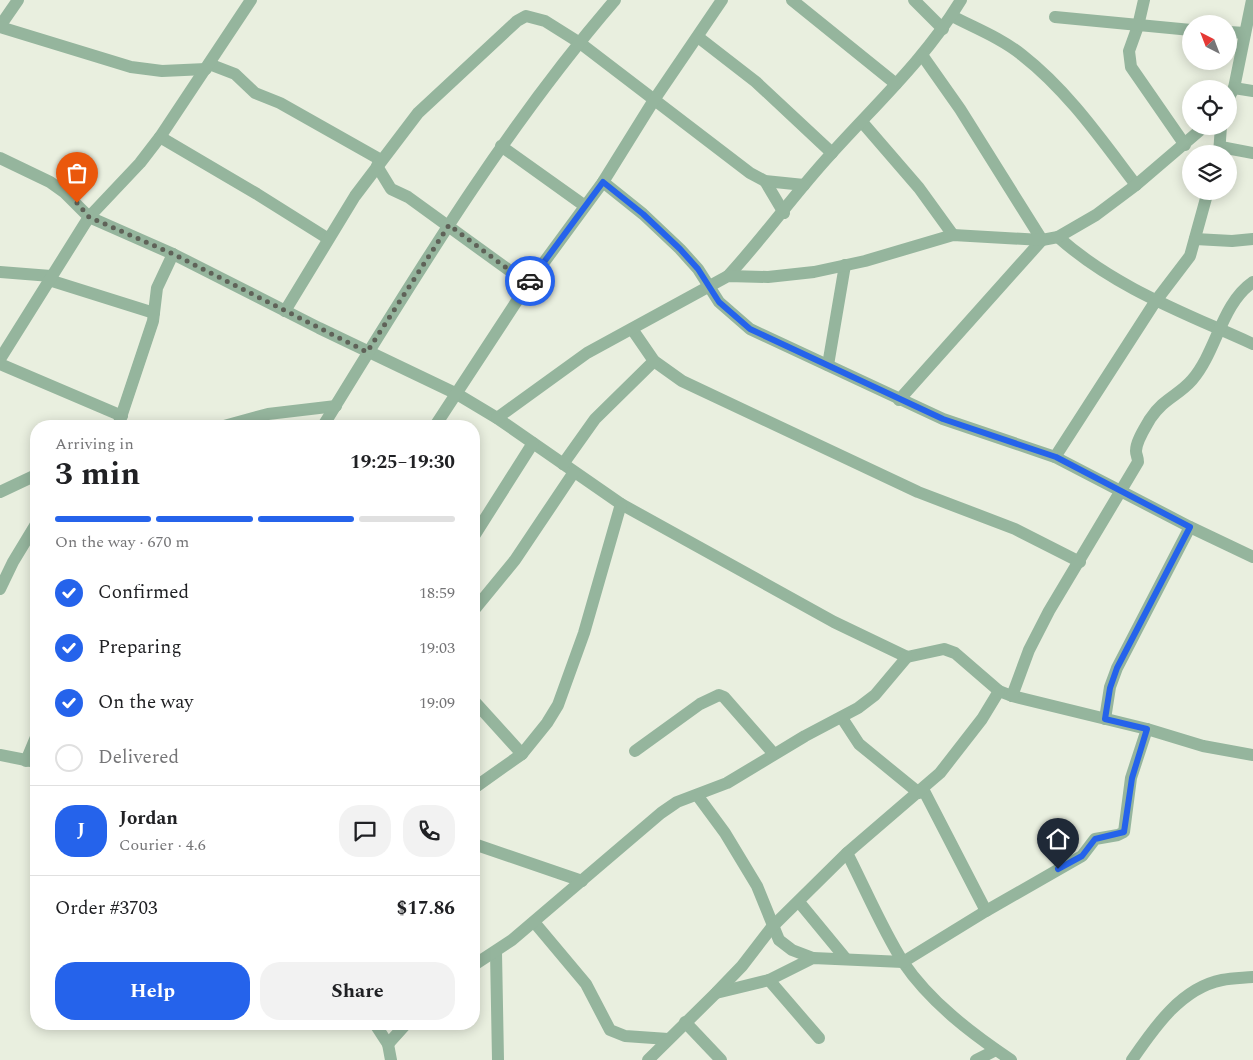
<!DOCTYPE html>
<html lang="en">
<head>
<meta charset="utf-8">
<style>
  body { margin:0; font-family:Spectral,serif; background:#f2f2f2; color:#202124; height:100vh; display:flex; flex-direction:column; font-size:19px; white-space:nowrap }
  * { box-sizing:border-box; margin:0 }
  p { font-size:16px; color:#757577 }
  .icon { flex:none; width:28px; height:28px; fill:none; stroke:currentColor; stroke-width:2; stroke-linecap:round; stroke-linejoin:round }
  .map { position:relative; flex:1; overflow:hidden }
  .drawer { position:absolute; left:30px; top:420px; width:450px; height:610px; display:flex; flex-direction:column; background:#fff; border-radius:20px; box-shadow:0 2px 12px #0003 }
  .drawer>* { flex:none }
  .needle { width:32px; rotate:318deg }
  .tools { position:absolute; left:1182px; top:15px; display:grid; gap:10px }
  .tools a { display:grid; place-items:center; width:55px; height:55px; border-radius:50%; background:#fff; box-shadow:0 2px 12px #0003; font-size:25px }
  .pin { position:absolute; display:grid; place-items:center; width:42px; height:42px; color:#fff; margin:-51px -21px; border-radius:50% 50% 50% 0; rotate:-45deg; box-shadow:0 0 5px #0007 }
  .pin .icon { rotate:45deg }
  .courier { position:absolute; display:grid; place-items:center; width:50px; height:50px; margin:-25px; border:4px solid #2563eb; border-radius:50%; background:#fff; color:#222; box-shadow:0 1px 6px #0007 }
  .headline em { font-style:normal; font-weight:700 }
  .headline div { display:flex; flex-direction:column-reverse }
  .headline { display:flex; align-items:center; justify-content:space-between; height:85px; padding:0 25px }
  h1 { font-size:32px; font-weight:700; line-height:38px }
  .bar { display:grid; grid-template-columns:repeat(4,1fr); gap:8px 5px; align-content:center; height:60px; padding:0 25px }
  .bar i { height:6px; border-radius:4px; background:#e0e0e0 }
  .bar .current { background:#2563eb }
  .bar p { grid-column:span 4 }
  .line { display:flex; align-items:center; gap:12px; padding:0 25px; border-top:1px solid #e0e0e0 }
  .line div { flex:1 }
  .round { display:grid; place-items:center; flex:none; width:52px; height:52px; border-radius:20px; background:#f2f2f2 }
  ol { padding:0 25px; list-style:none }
  li { display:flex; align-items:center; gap:15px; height:55px }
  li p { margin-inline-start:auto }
  li .icon { padding:5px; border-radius:50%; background:#2563eb; color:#fff; stroke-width:4 }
  li:last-child { color:#757577 }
  li i { width:28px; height:28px; border:2px solid #e0e0e0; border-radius:50% }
  .button { display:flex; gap:10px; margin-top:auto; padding:10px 25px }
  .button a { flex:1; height:58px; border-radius:20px; background:#2563eb; color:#fff; font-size:20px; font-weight:700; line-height:58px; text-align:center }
  .button a+a { background:#f2f2f2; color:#202124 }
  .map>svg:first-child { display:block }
</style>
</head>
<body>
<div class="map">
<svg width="1253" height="1060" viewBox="0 0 1253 1060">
  <rect width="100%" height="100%" fill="#e9efdf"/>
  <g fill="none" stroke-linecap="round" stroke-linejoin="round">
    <!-- minor -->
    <g stroke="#95b59d" stroke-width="12">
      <path d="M792,0L896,84"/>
      <path d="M914,0L943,29"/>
      <path d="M1144,0L1138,26L1129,51L1131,67L1185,145"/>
      <path d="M952,16C975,28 1001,38 1022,55C1068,91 1101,139 1136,185"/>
      <path d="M1055,17L1191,30"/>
      <path d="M0,26L18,0"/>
      <path d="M0,27L131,67L162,71L206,69"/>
      <path d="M1229,32L1245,33"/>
      <path d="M698,37L756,82L832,153"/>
      <path d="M209,64L235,74L255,93L280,103L381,160"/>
      <path d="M1234,88L1252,0"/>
      <path d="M1229,97L1234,88L1253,91"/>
      <path d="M862,122L919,188L953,235"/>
      <path d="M160,137L257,194L327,238"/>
      <path d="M501,146L585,206"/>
      <path d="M1221,147L1253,153"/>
      <path d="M1219,154L1221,126"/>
      <path d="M0,158L50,182L64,192L89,217L173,254L319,328L457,394L497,418L621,504L834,622L907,657L944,649L955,653L999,691L1012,696L1147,729L1203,746L1253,755"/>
      <path d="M377,166L391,189L408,197L528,284"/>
      <path d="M765,181L784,213"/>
      <path d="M603,182L643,214L680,249L698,269L719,302L750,329L943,419L1055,457L1190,527L1253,557"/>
      <path d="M1058,237C1115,288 1185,313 1253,344"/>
      <path d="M1195,239L1232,241L1253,239"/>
      <path d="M0,272L51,276"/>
      <path d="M728,276C764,237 795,193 831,154C876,104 926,58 961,0"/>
      <path d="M49,280L154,313"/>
      <path d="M285,311L355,196L418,113L517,21L526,16L545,21L580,43L750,173L765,181L804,185"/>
      <path d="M632,329L654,361L682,381L918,492L1015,529L1080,562"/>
      <path d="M0,359L89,217L140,163L160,137L251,0"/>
      <path d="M0,364L122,416"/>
      <path d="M828,365L845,265"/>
      <path d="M899,400L1042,240L960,109L922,55"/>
      <path d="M497,418L587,353L728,276L768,277L814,272L865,261L953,235L1042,240L1058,237L1096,215L1136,185L1205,126"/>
      <path d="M118,426L153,321L157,288L173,254"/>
      <path d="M224,426L268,414L336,406"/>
      <path d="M323,426C413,280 502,131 615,0"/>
      <path d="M435,426L528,284L603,182L654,100L722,0"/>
      <path d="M1055,457L1155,302L1190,256L1208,191"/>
      <path d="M563,464L595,419L654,361"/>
      <path d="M0,492L36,475"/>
      <path d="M474,536L533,443"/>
      <path d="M0,589L13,562L36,524"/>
      <path d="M474,610L515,560L574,472"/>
      <path d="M1012,696L1029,650L1049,611L1138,462C1138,457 1136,455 1136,451C1136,441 1145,428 1150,419C1164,398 1178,396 1192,380C1217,351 1221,304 1253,282"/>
      <path d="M474,701L522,754"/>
      <path d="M842,718L859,744L919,793"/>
      <path d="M1105,719L1110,687L1117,668L1190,527"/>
      <path d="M635,751L700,704L719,695L724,697L774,754"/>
      <path d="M0,755L36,762"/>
      <path d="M26,761L36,737"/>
      <path d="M474,788L522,754L547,723L558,705L584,633L621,504"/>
      <path d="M923,789L986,911"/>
      <path d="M697,795L725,833L757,886L779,940L792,950L813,958"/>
      <path d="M474,844L582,881"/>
      <path d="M847,853C865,888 882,929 903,962C930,1002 971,1033 1011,1060"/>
      <path d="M799,902L846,959"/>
      <path d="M534,922L586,984L610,1030L625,1036L668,1039"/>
      <path d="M496,952L498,1060"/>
      <path d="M474,965L512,940L661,813L677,802L727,783L805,736L858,708L875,695L907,657"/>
      <path d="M769,980L819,1038"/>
      <path d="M716,993L769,980L813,958L903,962L986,911L1082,856L1095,839L1118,835L1124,832L1131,778L1147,729"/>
      <path d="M685,1022L721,1060"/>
      <path d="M375,1024L388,1044L391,1060"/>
      <path d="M388,1044L406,1024"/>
      <path d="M648,1060L716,993L742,966L772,927L847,853L940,773L982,719L999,691"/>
      <path d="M976,1060L996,1050"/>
      <path d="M1132,1060C1154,1028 1181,988 1222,980C1232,978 1243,978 1253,977"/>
    </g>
  </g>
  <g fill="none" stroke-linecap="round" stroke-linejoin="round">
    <!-- done -->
    <path stroke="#5f6258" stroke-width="5" stroke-dasharray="0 9" d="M77,203L89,217L173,254L367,352L449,225L528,284L530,281"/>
    <!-- route -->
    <path stroke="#2563eb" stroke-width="6" d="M530,281L603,182L643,214L680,249L698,269L719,302L750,329L943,419L1056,457L1190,527L1117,668L1110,688L1105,719L1147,729L1132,778L1124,832L1095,839L1082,856L1058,869"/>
  </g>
</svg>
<div class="tools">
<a><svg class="needle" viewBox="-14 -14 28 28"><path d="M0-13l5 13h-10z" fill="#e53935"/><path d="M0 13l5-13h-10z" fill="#757577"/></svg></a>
<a><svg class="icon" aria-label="locate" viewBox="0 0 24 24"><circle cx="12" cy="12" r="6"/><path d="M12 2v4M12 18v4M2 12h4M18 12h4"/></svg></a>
<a><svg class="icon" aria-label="layers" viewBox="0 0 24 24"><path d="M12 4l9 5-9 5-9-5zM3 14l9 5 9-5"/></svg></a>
</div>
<div class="pin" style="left:77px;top:203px;background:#ea580c"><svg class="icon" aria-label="bag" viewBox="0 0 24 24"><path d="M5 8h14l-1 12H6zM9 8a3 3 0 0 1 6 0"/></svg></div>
<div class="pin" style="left:1058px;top:869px;background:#1f2937"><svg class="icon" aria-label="home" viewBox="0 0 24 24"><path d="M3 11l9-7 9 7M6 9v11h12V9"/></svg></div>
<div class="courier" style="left:530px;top:281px"><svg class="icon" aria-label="car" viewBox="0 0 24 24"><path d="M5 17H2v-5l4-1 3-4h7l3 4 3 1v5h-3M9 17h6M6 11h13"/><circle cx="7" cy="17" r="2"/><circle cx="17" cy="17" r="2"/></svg></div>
<section class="drawer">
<div class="headline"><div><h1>3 min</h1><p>Arriving in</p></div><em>19:25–19:30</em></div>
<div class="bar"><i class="current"></i><i class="current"></i><i class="current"></i><i></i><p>On the way · 670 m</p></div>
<ol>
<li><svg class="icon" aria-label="check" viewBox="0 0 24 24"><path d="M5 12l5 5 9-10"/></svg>Confirmed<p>18:59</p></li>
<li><svg class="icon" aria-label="check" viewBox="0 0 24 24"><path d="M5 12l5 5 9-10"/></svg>Preparing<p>19:03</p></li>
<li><svg class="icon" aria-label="check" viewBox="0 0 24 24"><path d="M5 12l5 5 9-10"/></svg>On the way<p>19:09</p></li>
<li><i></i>Delivered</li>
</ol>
<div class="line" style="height:90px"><b class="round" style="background:#2563eb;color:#fff">J</b><div><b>Jordan</b><p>Courier · 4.6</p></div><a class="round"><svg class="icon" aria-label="chat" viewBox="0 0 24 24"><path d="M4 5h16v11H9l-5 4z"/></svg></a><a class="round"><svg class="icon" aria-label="phone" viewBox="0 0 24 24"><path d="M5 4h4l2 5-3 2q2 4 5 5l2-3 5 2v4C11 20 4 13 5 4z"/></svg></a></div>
<div class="line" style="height:65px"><div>Order #3703</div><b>$17.86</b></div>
<div class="button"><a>Help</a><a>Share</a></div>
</section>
</div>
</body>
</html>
